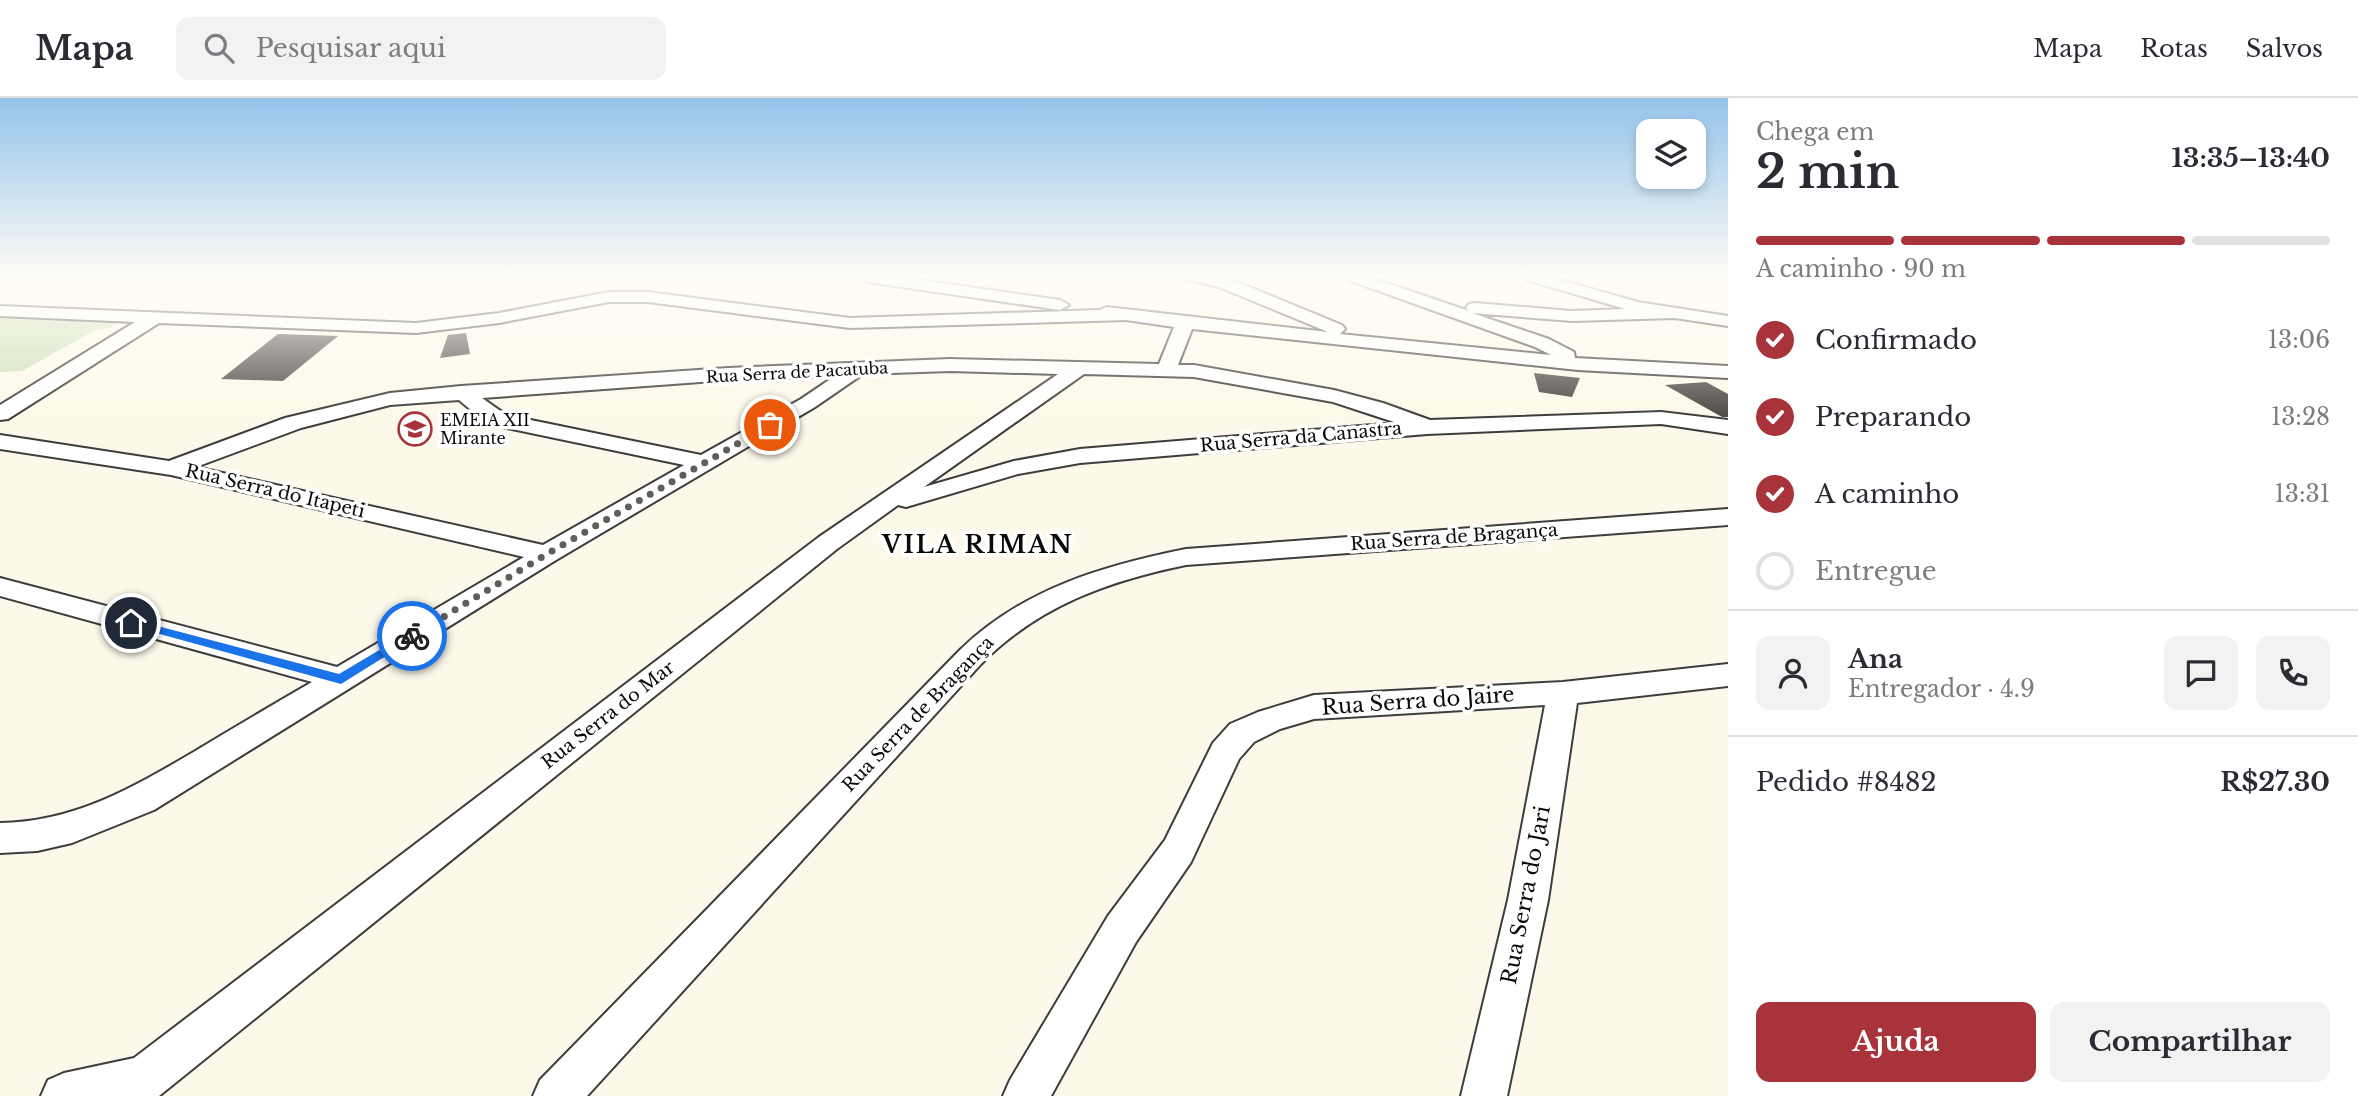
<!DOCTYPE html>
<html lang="pt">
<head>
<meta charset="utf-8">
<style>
  body { margin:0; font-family:"Libre Baskerville",serif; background:#f2f2f3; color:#2b2b33; height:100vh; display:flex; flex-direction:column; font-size:26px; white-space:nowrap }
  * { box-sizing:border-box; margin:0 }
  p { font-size:23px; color:#7c7c81 }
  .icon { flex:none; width:38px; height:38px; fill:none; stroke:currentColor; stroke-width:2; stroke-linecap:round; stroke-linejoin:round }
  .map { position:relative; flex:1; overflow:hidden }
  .details { display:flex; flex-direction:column; background:#fff; width:630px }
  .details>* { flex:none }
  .fabs { position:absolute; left:1636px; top:21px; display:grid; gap:14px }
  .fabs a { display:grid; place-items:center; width:70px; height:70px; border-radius:14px; background:#fff; box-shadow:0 4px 10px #0003; font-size:35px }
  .pin { position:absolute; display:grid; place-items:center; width:60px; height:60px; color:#fff; margin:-30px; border:4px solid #fff; border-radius:50%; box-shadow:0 2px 7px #0007 }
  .courier { position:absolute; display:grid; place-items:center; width:70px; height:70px; margin:-35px; border:5px solid #1a73e8; border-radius:50%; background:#fff; color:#222; box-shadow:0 2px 9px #0007 }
  .headline em { font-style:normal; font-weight:700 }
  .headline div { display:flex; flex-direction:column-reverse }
  .headline { display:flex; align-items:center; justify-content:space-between; height:119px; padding:0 28px }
  h1 { font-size:46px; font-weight:700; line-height:52px }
  .bar { display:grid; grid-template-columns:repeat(4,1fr); gap:10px 7px; align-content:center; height:84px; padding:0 28px }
  .bar i { height:9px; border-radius:5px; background:#e1e1e2 }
  .bar .active { background:#a9333a }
  .bar p { grid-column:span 4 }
  .line { display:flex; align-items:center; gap:18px; padding:0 28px; border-top:2px solid #e1e1e2 }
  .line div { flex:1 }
  .round { display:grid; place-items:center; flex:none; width:74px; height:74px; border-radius:14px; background:#f2f2f3 }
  ol { padding:0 28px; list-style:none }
  li { display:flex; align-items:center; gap:21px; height:77px }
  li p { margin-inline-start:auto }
  li .icon { padding:7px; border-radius:50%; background:#a9333a; color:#fff; stroke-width:4 }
  li:last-child { color:#7c7c81 }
  li i { width:38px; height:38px; border:4px solid #e1e1e2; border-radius:50% }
  .primary-button { display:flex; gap:14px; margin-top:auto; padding:14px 28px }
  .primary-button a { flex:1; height:80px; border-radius:14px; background:#a9333a; color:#fff; font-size:28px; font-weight:700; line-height:80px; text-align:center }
  .primary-button a+a { background:#f2f2f3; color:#2b2b33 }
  header { display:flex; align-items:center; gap:42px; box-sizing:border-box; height:98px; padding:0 35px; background:#fff; border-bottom:2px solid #e1e1e2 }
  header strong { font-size:33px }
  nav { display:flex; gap:38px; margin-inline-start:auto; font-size:24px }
  .search { width:490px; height:63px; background:#f2f2f3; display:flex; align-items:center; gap:18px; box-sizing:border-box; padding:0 24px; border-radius:14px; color:#7c7c81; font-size:26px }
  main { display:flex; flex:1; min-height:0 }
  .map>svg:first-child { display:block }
</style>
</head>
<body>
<header>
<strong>Mapa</strong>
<div class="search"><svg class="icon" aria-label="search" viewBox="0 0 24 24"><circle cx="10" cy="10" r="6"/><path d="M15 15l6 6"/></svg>Pesquisar aqui</div>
<nav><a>Mapa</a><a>Rotas</a><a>Salvos</a></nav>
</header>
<main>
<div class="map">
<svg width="1728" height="998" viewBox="0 0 1728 998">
  <rect width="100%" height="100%" fill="#fdf9ea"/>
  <!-- green -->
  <path fill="#cee2b8" d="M0,219L118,224L110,230L95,232L22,273L0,274Z"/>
  <!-- building -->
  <g fill="#514b48">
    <path d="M466,235L470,256L440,260L448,237Z"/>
    <path d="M278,236L338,238L283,283L221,281Z"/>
    <path d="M1534,275L1580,280L1572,299L1539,294Z"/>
    <path d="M1706,284L1728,296V319H1722L1665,287Z"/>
  </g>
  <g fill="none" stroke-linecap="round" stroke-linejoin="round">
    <defs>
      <g id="minor">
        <path d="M859,179H899L1060,202L1069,207L1060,212L867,184Z"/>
        <path d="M1186,179H1217L1230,181L1342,227L1345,231L1340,236L1551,257L1535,249L1348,182L1346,179H1369L1469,213L1466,210L1469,206L1475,205L1572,213L1625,211L1527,182L1525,179H1550L1638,204L1728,218V228L1675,220L1572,223L1472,215L1549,241L1574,254L1575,260L1728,268V280L1578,272L1192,231L1178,267H1194L1334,292L1383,305L1430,322L1661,314L1728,322V336L1661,326L1427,336L1080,365L1018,376L906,409L898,407L837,451L159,998H41L48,982L64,975L134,960L819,439L1058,276L950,273L863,276L815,309L556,462L154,712L72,745L37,753L0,755V725C75,724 134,689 197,652C235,629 274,606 312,584L0,498V480L337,569L524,459L171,377L0,351V337L169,363L285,320L390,295L461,288L728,270L950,261L1159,266L1174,229L1126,222L850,230L648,204H609L499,225L416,235L159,225L8,321L0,322V307L135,224L0,218V208L416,225L499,215L609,194H648L850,220L1099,212L1107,209L1328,234L1219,189L1188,182ZM1084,276L1194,279L1333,304L1397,325L1080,351L1014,363L924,389ZM835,278L801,301L701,357L516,319L499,312L482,300L728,282ZM459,302L483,322L502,329L684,367L543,447L196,369L301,330L390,307Z"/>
        <path d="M1728,411V427L1186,467C1108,483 1038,508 981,566L587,998H533L540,982L960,552C1023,491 1102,468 1186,451Z"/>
        <path d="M1728,566V588L1577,605L1548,802L1507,998H1461L1508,802L1545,607L1314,621L1280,631L1254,644L1239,661L1191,764L1136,844L1051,998H1003L1010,982L1108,818L1165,742L1213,645L1230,626L1258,614L1314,597L1563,584Z"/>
      </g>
    </defs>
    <!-- minor casing -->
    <use href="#minor" stroke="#3d3d3d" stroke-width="4"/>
    <!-- minor -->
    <use href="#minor" fill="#fff" fill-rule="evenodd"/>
  </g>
  <!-- sky -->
  <linearGradient id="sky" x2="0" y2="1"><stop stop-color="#93c3ea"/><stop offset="0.56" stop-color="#fefcf6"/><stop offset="1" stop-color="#fefcf6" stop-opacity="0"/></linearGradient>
  <rect width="1728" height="318" fill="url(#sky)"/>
  <!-- route -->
  <path fill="#1a73e8" d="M131,521L339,576L408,535L412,534L418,538L341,586L127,527V522Z"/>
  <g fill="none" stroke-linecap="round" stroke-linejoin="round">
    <!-- done -->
    <path stroke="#5f5e58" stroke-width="7" stroke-dasharray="0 12.6" d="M412,538L547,456L770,327"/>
  </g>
  <!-- icons -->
  <defs>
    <symbol id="school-ring" viewBox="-11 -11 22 22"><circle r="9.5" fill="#fff" stroke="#a9333a" stroke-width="1.5"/><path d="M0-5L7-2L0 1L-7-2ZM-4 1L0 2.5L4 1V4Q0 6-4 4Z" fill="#a9333a"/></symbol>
  </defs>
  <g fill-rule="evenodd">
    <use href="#school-ring" x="396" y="312" width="38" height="38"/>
  </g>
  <g text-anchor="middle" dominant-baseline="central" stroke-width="7" stroke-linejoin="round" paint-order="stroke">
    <!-- far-street labels -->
    <g font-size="16" fill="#0a0a0a" stroke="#fff">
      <text transform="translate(797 274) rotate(-3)">Rua Serra de Pacatuba</text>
    </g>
    <!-- far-poi labels -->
    <g font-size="16" fill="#0a0a0a" stroke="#fff" text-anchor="start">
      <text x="440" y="322">EMEIA XII<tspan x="440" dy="18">Mirante</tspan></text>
    </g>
    <!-- street labels -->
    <g font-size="18" fill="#0a0a0a" stroke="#fff">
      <text transform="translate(1301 339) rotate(-5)">Rua Serra da Canastra</text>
      <text transform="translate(275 393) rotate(13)">Rua Serra do Itapeti</text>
      <text transform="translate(1454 439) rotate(-4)">Rua Serra de Bragança</text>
      <text transform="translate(918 616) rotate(-46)">Rua Serra de Bragança</text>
      <text transform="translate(608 617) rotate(-38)">Rua Serra do Mar</text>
    </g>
    <!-- near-street labels -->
    <g font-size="21" fill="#0a0a0a" stroke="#fff">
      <text transform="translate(1418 603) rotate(-4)">Rua Serra do Jaire</text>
      <text transform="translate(1526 797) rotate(-79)">Rua Serra do Jari</text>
    </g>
    <!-- district labels -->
    <g font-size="24" font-weight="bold" letter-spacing="2" fill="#0a0a0a" stroke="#fff">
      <text x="978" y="446">VILA RIMAN</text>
    </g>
  </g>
</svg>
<div class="fabs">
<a><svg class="icon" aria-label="layers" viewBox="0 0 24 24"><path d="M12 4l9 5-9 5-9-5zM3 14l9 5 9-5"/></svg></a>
</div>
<div class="pin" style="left:770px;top:327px;background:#ea580c"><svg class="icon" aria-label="bag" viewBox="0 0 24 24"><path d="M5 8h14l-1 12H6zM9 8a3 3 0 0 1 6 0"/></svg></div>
<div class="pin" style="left:131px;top:525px;background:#1f2937"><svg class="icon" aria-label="home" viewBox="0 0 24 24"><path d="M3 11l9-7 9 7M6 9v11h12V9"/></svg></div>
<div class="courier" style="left:412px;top:538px"><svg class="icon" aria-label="bike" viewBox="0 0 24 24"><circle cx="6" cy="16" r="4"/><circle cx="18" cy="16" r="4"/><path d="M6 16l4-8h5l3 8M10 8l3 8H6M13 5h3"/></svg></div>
</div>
<section class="details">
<div class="headline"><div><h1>2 min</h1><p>Chega em</p></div><em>13:35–13:40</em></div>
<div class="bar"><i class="active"></i><i class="active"></i><i class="active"></i><i></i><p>A caminho · 90 m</p></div>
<ol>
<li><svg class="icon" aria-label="check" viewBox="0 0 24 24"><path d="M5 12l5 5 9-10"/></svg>Confirmado<p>13:06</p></li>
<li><svg class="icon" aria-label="check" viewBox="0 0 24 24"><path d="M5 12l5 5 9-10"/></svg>Preparando<p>13:28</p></li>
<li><svg class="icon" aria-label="check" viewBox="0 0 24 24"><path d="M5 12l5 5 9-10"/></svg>A caminho<p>13:31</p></li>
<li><i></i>Entregue</li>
</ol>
<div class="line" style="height:126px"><a class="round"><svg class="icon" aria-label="person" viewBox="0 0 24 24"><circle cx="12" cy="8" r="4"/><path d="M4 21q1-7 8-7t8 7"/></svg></a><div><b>Ana</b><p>Entregador · 4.9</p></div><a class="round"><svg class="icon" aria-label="chat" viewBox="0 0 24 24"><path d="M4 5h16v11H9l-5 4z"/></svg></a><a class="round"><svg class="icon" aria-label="phone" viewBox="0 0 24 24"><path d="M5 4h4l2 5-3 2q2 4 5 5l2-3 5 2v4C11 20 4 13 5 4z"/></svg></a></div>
<div class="line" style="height:91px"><div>Pedido #8482</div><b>R$27.30</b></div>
<div class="primary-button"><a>Ajuda</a><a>Compartilhar</a></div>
</section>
</main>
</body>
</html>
